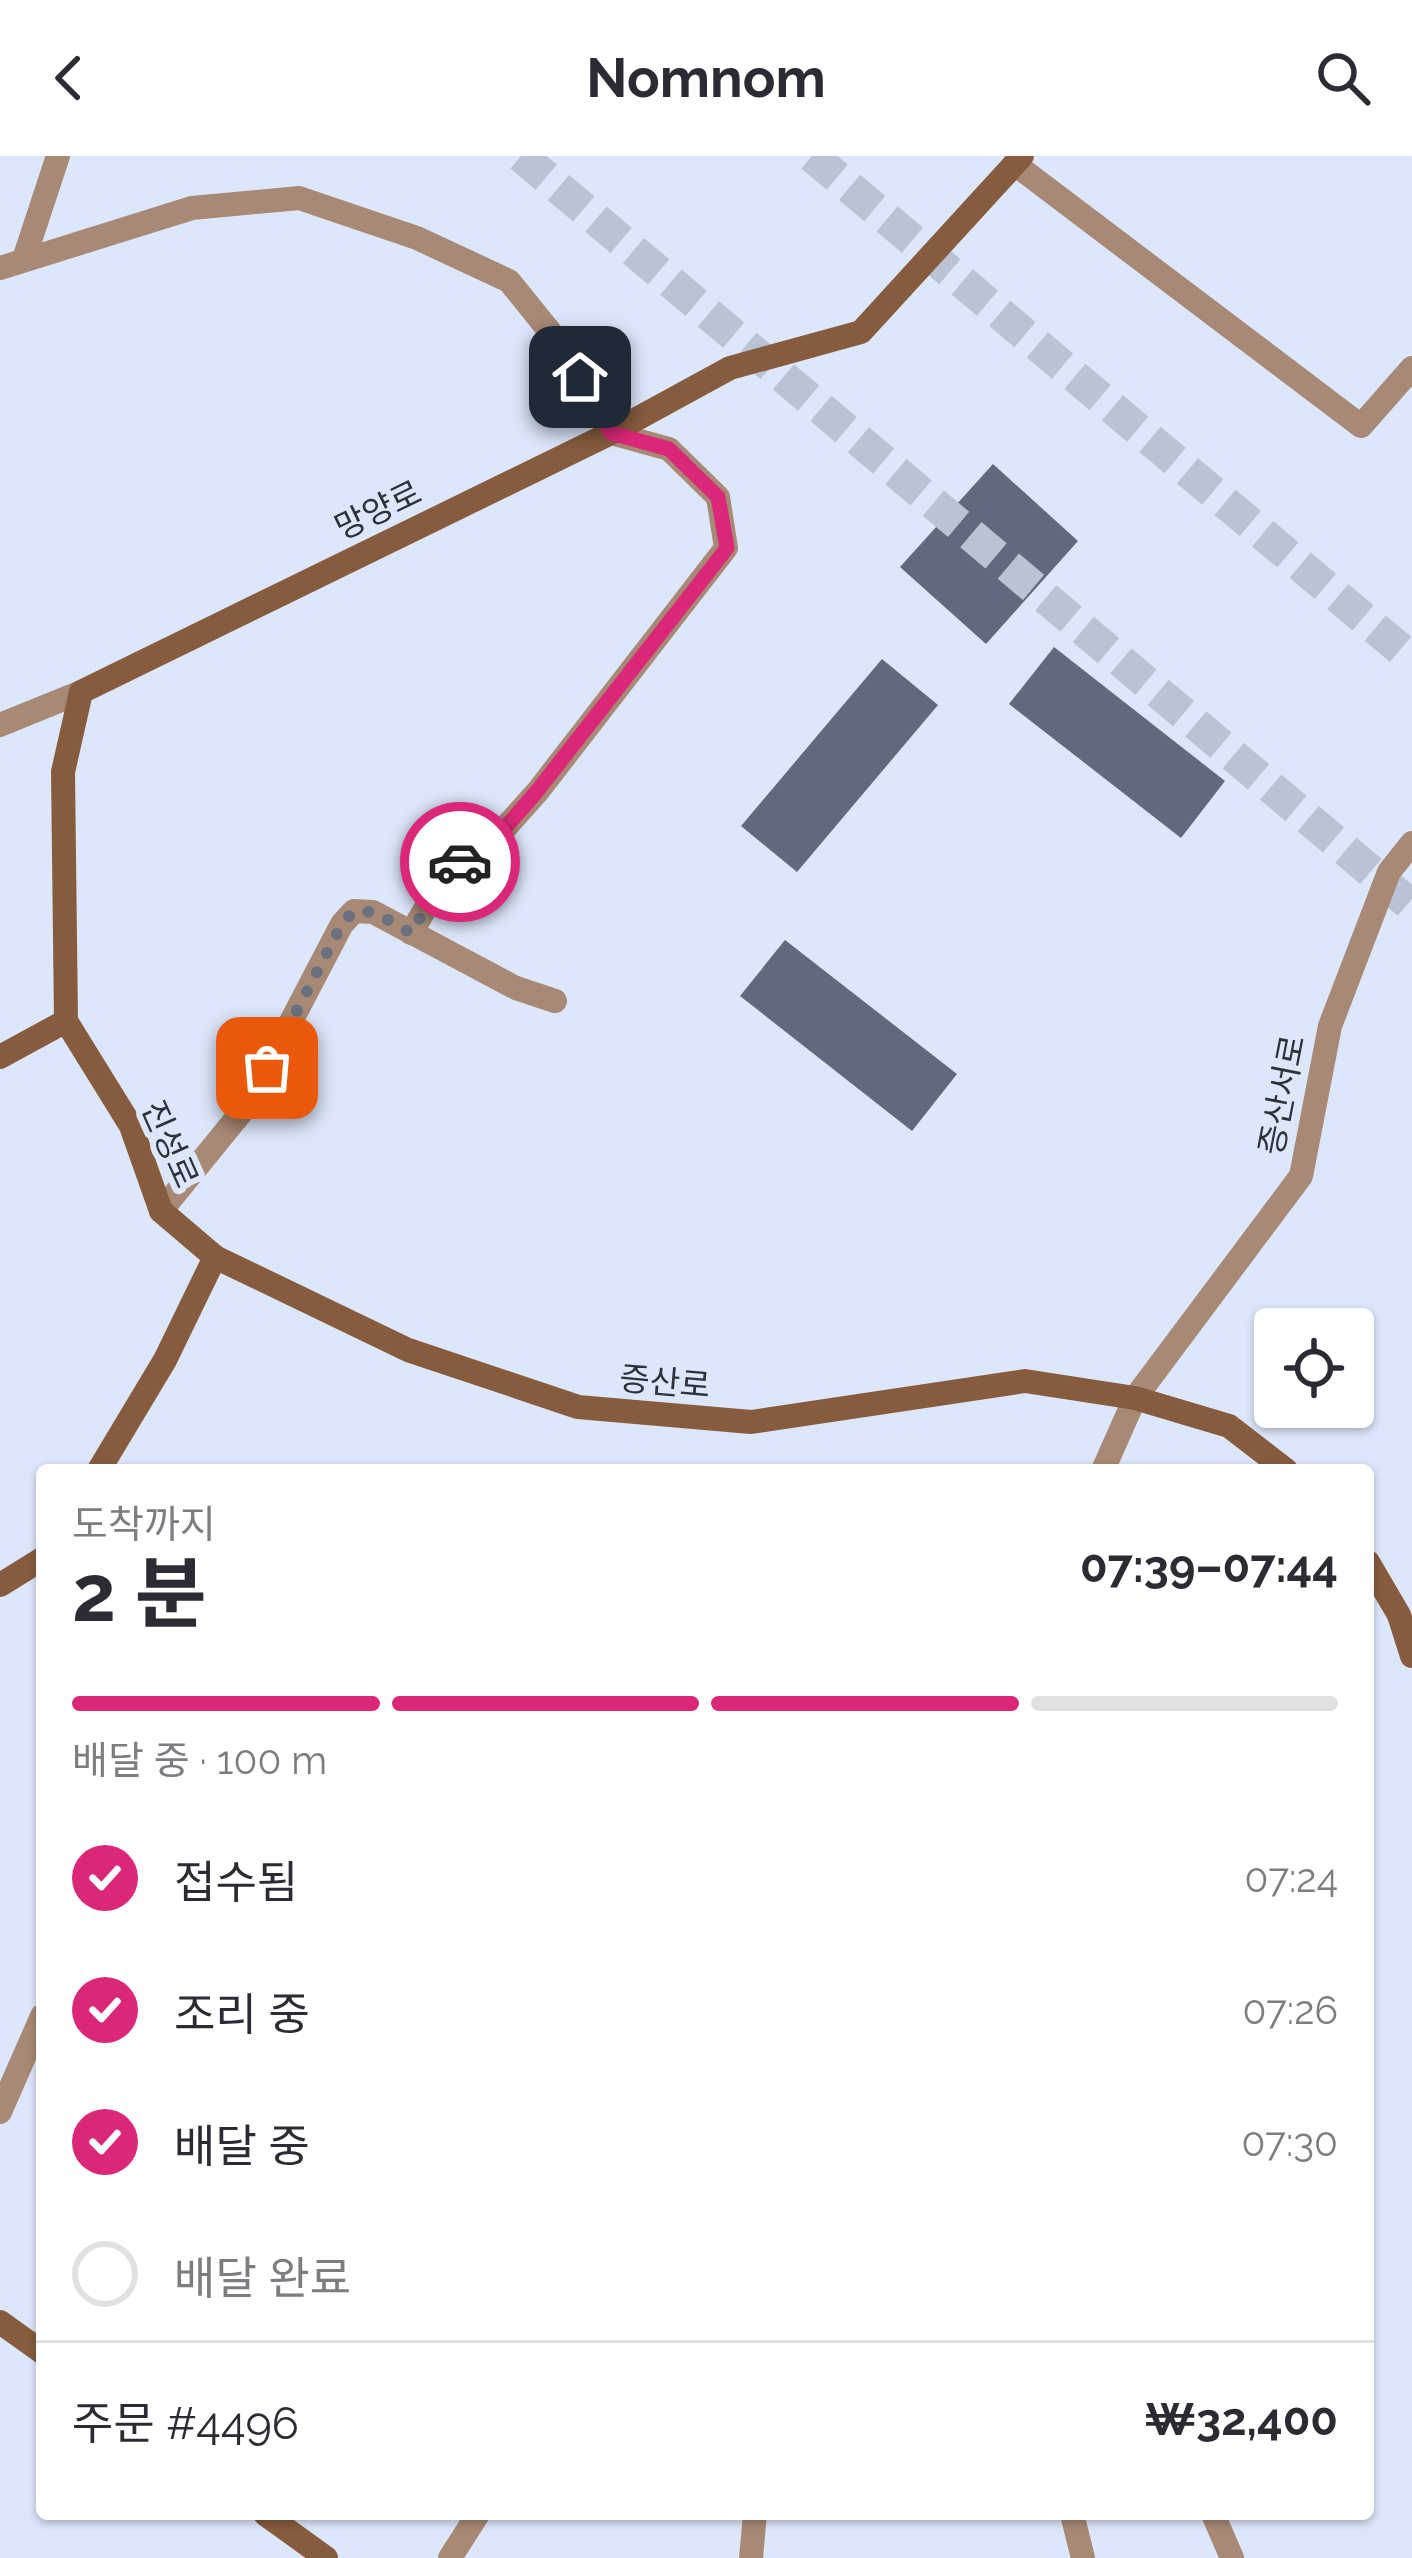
<!DOCTYPE html>
<html lang="ko">
<head>
<meta charset="utf-8">
<style>
  body { margin:0; font-family:Raleway,"Noto Sans KR",sans-serif; background:#f2f2f3; color:#2b2b33; height:100vh; display:flex; flex-direction:column; font-size:45px; white-space:nowrap }
  * { box-sizing:border-box; margin:0 }
  p { font-size:39px; color:#7c7c81 }
  .icon { flex:none; width:66px; height:66px; fill:none; stroke:currentColor; stroke-width:2; stroke-linecap:round; stroke-linejoin:round }
  .map { position:relative; flex:1; overflow:hidden }
  .sheet { position:absolute; left:36px; top:1308px; width:1338px; height:1056px; display:flex; flex-direction:column; background:#fff; border-radius:12px; box-shadow:0 3px 9px #0004 }
  .sheet>* { flex:none }
  .controls { position:absolute; left:1254px; top:1152px; display:grid; gap:24px }
  .controls a { display:grid; place-items:center; width:120px; height:120px; border-radius:12px; background:#fff; box-shadow:0 3px 9px #0004; font-size:60px }
  .pin { position:absolute; display:grid; place-items:center; width:102px; height:102px; color:#fff; margin:-51px; border-radius:24px; box-shadow:0 6px 18px #0006 }
  .courier { position:absolute; display:grid; place-items:center; width:120px; height:120px; margin:-60px; border:9px solid #db2777; border-radius:50%; background:#fff; color:#222; box-shadow:0 3px 15px #0007 }
  .head em { font-style:normal; font-weight:700 }
  .head div { display:flex; flex-direction:column-reverse }
  .head { display:flex; align-items:center; justify-content:space-between; height:204px; padding:0 36px }
  h1 { font-size:78px; font-weight:700; line-height:90px }
  .bar { display:grid; grid-template-columns:repeat(4,1fr); gap:18px 12px; align-content:center; height:144px; padding:0 36px }
  .bar i { height:15px; border-radius:9px; background:#e1e1e2 }
  .bar .active { background:#db2777 }
  .bar p { grid-column:span 4 }
  .line { display:flex; align-items:center; gap:30px; padding:0 36px; border-top:3px solid #e1e1e2 }
  .line div { flex:1 }
  ol { padding:0 36px; list-style:none }
  li { display:flex; align-items:center; gap:36px; height:132px }
  li p { margin-inline-start:auto }
  li .icon { padding:12px; border-radius:50%; background:#db2777; color:#fff; stroke-width:4 }
  li:last-child { color:#7c7c81 }
  li i { width:66px; height:66px; border:6px solid #e1e1e2; border-radius:50% }
  header { display:flex; justify-content:space-between; align-items:center; height:156px; padding:0 36px; background:#fff; font-size:54px; font-weight:700 }
  .map>svg:first-child { display:block }
</style>
</head>
<body>
<header><svg class="icon" aria-label="back" viewBox="0 0 24 24"><path d="M15 5l-7 7 7 7"/></svg>Nomnom<svg class="icon" aria-label="search" viewBox="0 0 24 24"><circle cx="10" cy="10" r="6"/><path d="M15 15l6 6"/></svg></header>
<div class="map">
<svg width="1412" height="2402" viewBox="0 0 1412 2402">
  <rect width="100%" height="100%" fill="#dde7fb"/>
  <!-- building -->
  <g fill="#5f6a7f">
    <path d="M993,308L1078,385L986,488L900,411Z"/>
    <path d="M1054,491L1225,625L1181,682L1009,548Z"/>
    <path d="M882,503L938,549L797,716L741,670Z"/>
    <path d="M785,784L957,918L912,975L740,840Z"/>
  </g>
  <g fill="none" stroke-linecap="round" stroke-linejoin="round">
    <!-- trunk-tunnel -->
    <g stroke="#bac3d4" stroke-width="33" stroke-dasharray="33 16" stroke-linecap="butt">
      <path d="M521,0L1412,750"/>
      <path d="M812,0L1412,503"/>
    </g>
    <!-- service -->
    <path stroke="#a88975" stroke-width="24" d="M0,1956L42,1860"/>
    <!-- minor -->
    <g stroke="#a88975" stroke-width="24">
      <path d="M1016,9L1361,270L1412,212"/>
      <path d="M24,103L58,0"/>
      <path d="M0,569L81,536"/>
      <path d="M411,777L441,726L465,701L505,672L538,635L726,392L718,341L669,293L611,277"/>
      <path d="M161,1055L248,948L342,768L354,755L373,756L516,832L555,845"/>
      <path d="M1072,2358L1083,2402"/>
      <path d="M751,2402L755,2358"/>
    </g>
    <!-- tertiary -->
    <g stroke="#a88975" stroke-width="24">
      <path d="M0,112L192,52L299,42L417,82L509,125L564,193L611,277"/>
      <path d="M1103,1314L1135,1242L1301,1020L1330,870L1389,716L1412,687"/>
      <path d="M1213,2358L1232,2402"/>
      <path d="M450,2402L478,2358"/>
    </g>
    <!-- secondary -->
    <g stroke="#875c3e" stroke-width="24">
      <path d="M66,865L131,970L161,1055L215,1101L165,1204L99,1314"/>
      <path d="M0,901L66,865L63,616L81,536L611,277L730,212L861,176L1022,0"/>
      <path d="M215,1101L408,1194L578,1251L751,1266L1025,1225L1135,1242L1229,1270L1286,1314"/>
      <path d="M1368,1406L1399,1459L1412,1500"/>
      <path d="M0,1429L42,1403"/>
      <path d="M0,2166L42,2196"/>
      <path d="M265,2358L326,2402"/>
    </g>
  </g>
  <g fill="none" stroke-linecap="round" stroke-linejoin="round">
    <!-- done -->
    <path stroke="#6a717e" stroke-width="12" stroke-dasharray="0 21.6" d="M267,912L342,768L354,755L374,756L411,777L441,726L460,706"/>
    <!-- route -->
    <path stroke="#db2777" stroke-width="15" d="M460,706L505,672L538,634L727,392L718,341L669,293L611,277L580,221"/>
  </g>
  <g text-anchor="middle" dominant-baseline="central" stroke-width="12" stroke-linejoin="round" paint-order="stroke">
    <!-- street labels -->
    <g font-size="33" fill="#2c313a" stroke="#dde7fb">
      <text transform="translate(378 354) rotate(-26)">망양로</text>
      <text transform="translate(1282 939) rotate(-79)">증산서로</text>
      <text transform="translate(170 988) rotate(66)">진성로</text>
      <text transform="translate(665 1226) rotate(5)">증산로</text>
    </g>
  </g>
</svg>
<div class="controls">
<a><svg class="icon" aria-label="locate" viewBox="0 0 24 24"><circle cx="12" cy="12" r="6"/><path d="M12 2v4M12 18v4M2 12h4M18 12h4"/></svg></a>
</div>
<div class="pin" style="left:267px;top:912px;background:#ea580c"><svg class="icon" aria-label="bag" viewBox="0 0 24 24"><path d="M5 8h14l-1 12H6zM9 8a3 3 0 0 1 6 0"/></svg></div>
<div class="pin" style="left:580px;top:221px;background:#1f2937"><svg class="icon" aria-label="home" viewBox="0 0 24 24"><path d="M3 11l9-7 9 7M6 9v11h12V9"/></svg></div>
<div class="courier" style="left:460px;top:706px"><svg class="icon" aria-label="car" viewBox="0 0 24 24"><path d="M5 17H2v-5l4-1 3-4h7l3 4 3 1v5h-3M9 17h6M6 11h13"/><circle cx="7" cy="17" r="2"/><circle cx="17" cy="17" r="2"/></svg></div>
<section class="sheet">
<div class="head"><div><h1>2 분</h1><p>도착까지</p></div><em>07:39–07:44</em></div>
<div class="bar"><i class="active"></i><i class="active"></i><i class="active"></i><i></i><p>배달 중 · 100 m</p></div>
<ol>
<li><svg class="icon" aria-label="check" viewBox="0 0 24 24"><path d="M5 12l5 5 9-10"/></svg>접수됨<p>07:24</p></li>
<li><svg class="icon" aria-label="check" viewBox="0 0 24 24"><path d="M5 12l5 5 9-10"/></svg>조리 중<p>07:26</p></li>
<li><svg class="icon" aria-label="check" viewBox="0 0 24 24"><path d="M5 12l5 5 9-10"/></svg>배달 중<p>07:30</p></li>
<li><i></i>배달 완료</li>
</ol>
<div class="line" style="height:156px"><div>주문 #4496</div><b>₩32,400</b></div>
</section>
</div>
</body>
</html>
